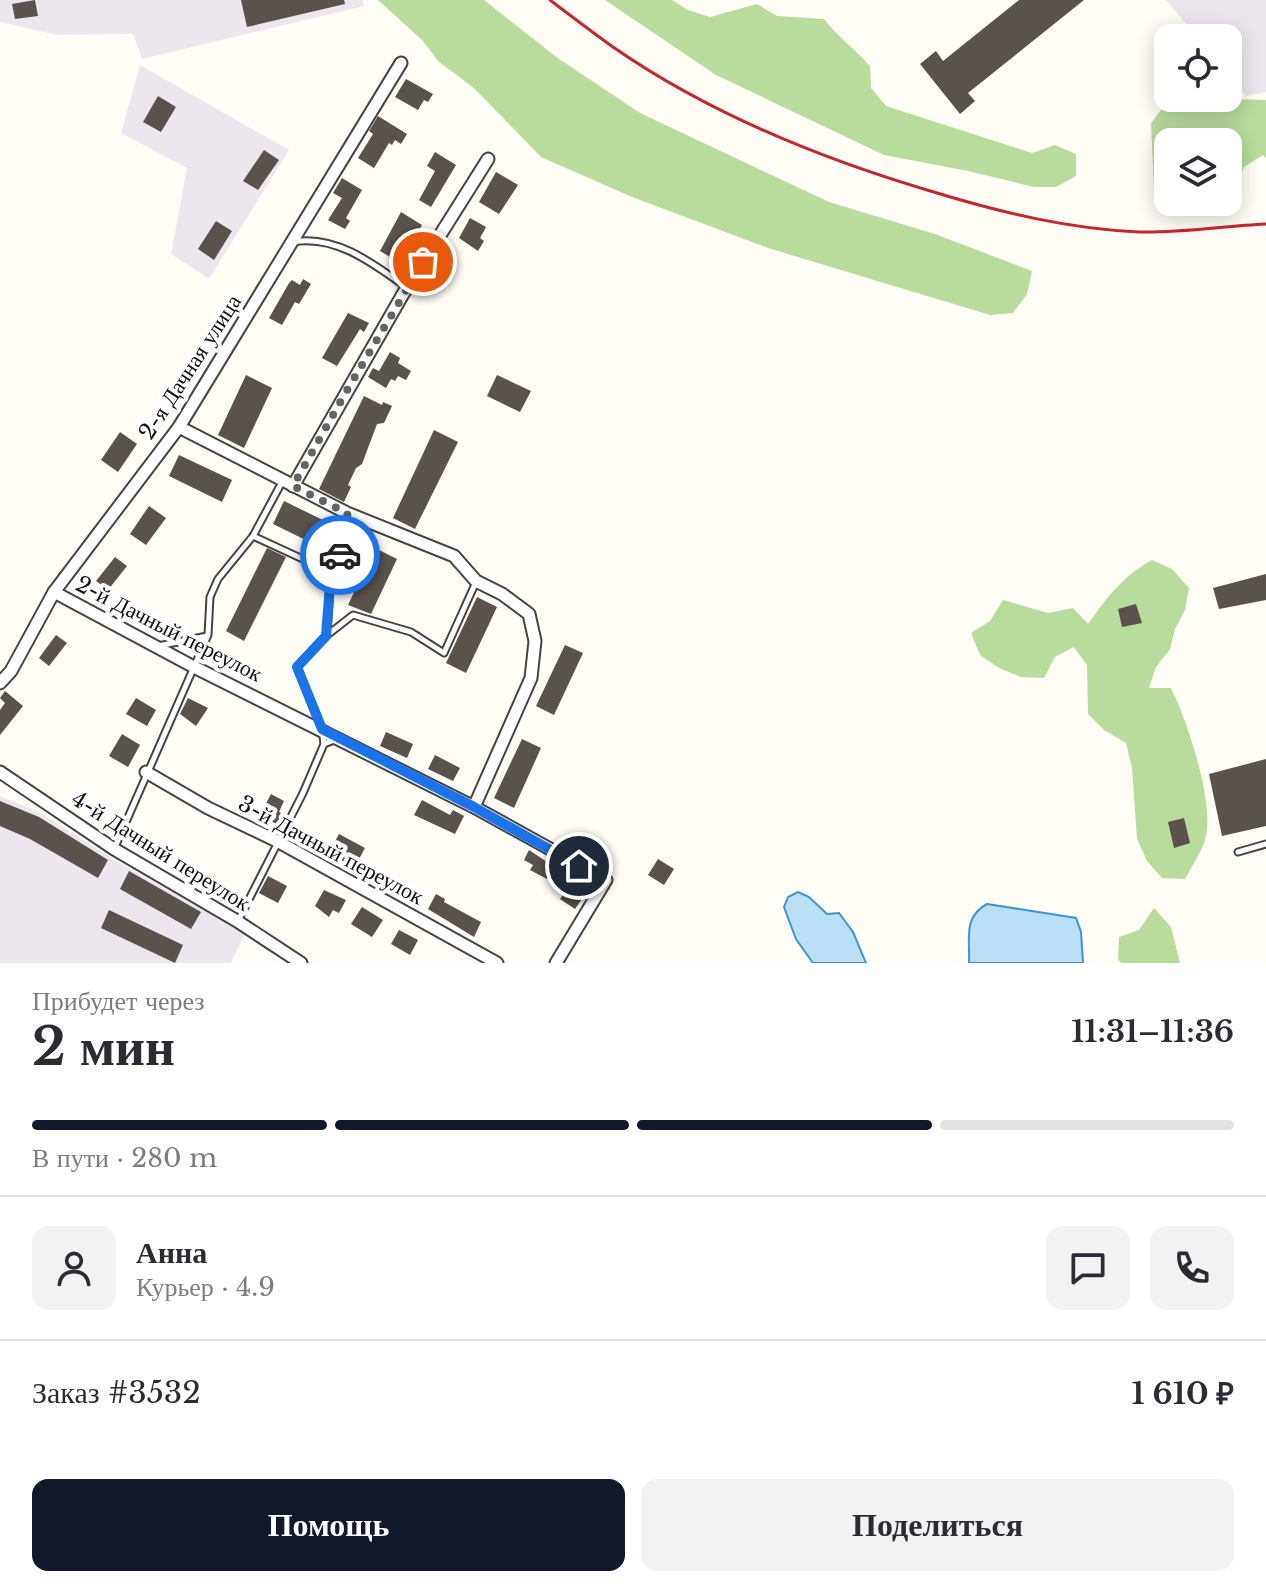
<!DOCTYPE html>
<html lang="ru">
<head>
<meta charset="utf-8">
<style>
  body { margin:0; font-family:"Libre Baskerville",serif; background:#f2f2f3; color:#2b2b33; height:100vh; display:flex; flex-direction:column; font-size:30px; white-space:nowrap }
  * { box-sizing:border-box; margin:0 }
  p { font-size:26px; color:#7c7c81 }
  .icon { flex:none; width:44px; height:44px; fill:none; stroke:currentColor; stroke-width:2; stroke-linecap:round; stroke-linejoin:round }
  .map { position:relative; height:963px; overflow:hidden }
  .details { display:flex; flex-direction:column; background:#fff; flex:1 }
  .details>* { flex:none }
  .buttons { position:absolute; left:1154px; top:24px; display:grid; gap:16px }
  .buttons a { display:grid; place-items:center; width:88px; height:88px; border-radius:16px; background:#fff; box-shadow:0 4px 20px #0003; font-size:40px }
  .pin { position:absolute; display:grid; place-items:center; width:68px; height:68px; color:#fff; margin:-34px; border:4px solid #fff; border-radius:50%; box-shadow:0 2px 8px #0007 }
  .courier { position:absolute; display:grid; place-items:center; width:80px; height:80px; margin:-40px; border:6px solid #1a73e8; border-radius:50%; background:#fff; color:#222; box-shadow:0 2px 10px #0007 }
  .summary em { font-style:normal; font-weight:800 }
  .summary div { display:flex; flex-direction:column-reverse }
  .summary { display:flex; align-items:center; justify-content:space-between; height:136px; padding:0 32px }
  h1 { font-size:52px; font-weight:800; line-height:60px }
  .bar { display:grid; grid-template-columns:repeat(4,1fr); gap:12px 8px; align-content:center; height:96px; padding:0 32px }
  .bar i { height:10px; border-radius:6px; background:#e1e1e2 }
  .bar .on { background:#111827 }
  .bar p { grid-column:span 4 }
  .line { display:flex; align-items:center; gap:20px; padding:0 32px; border-top:2px solid #e1e1e2 }
  .line div { flex:1 }
  .round { display:grid; place-items:center; flex:none; width:84px; height:84px; border-radius:16px; background:#f2f2f3 }
  .button { display:flex; gap:16px; margin-top:auto; padding:16px 32px }
  .button a { flex:1; height:92px; border-radius:16px; background:#111827; color:#fff; font-size:32px; font-weight:800; line-height:92px; text-align:center }
  .button a+a { background:#f2f2f3; color:#2b2b33 }
  .map>svg:first-child { display:block }
</style>
</head>
<body>
<div class="map">
<svg width="1266" height="963" viewBox="0 0 1266 963">
  <rect width="100%" height="100%" fill="#fffdf5"/>
  <!-- industrial -->
  <g fill="#eee6ef">
    <path d="M0,0H363L364,6L142,59L133,34L57,35L0,22Z"/>
    <path d="M1166,0H1266V92L1246,96L1228,74V38H1198Z"/>
    <path d="M140,65L289,150L209,279L171,254L187,168L121,133Z"/>
    <path d="M0,796L41,813L113,859L245,934L231,963H0Z"/>
  </g>
  <!-- forest -->
  <g fill="#b9dc9c">
    <path d="M378,0H484L559,59L640,113L829,202L935,234L1032,271L1027,294L1013,313L990,315L768,248L632,197L541,157L475,89L438,61L423,41Z"/>
    <path d="M605,0H672L688,10L710,17L757,4L777,16L824,19C838,37 855,49 870,66L871,88L886,106L1032,153L1055,145L1076,154V176L1056,187H1034L968,171L884,155L716,75Z"/>
    <path d="M1201,98L1266,100V158L1263,155L1244,167L1235,188L1228,192V142H1168V199L1154,190L1151,123L1164,106Z"/>
    <path d="M1152,560L1172,569L1189,588L1185,610L1175,629L1170,649L1156,667L1149,688H1171C1187,720 1216,806 1205,840C1201,853 1191,867 1185,879L1162,878L1147,861L1137,839L1132,768L1126,743L1104,730L1088,714L1087,665L1074,647L1055,657L1044,678L1021,677L999,668L980,655L971,633L990,621L1003,600L1048,613L1073,608L1088,624C1107,597 1123,576 1152,560Z"/>
    <path d="M1154,908L1171,927L1180,963H1121L1118,959L1119,937L1139,930Z"/>
  </g>
  <!-- water -->
  <g fill="#b9e0f7" stroke="#3f96cf" stroke-width="2">
    <path d="M798,892L809,897L827,914L839,913L853,932L866,963H813L796,939L784,907L788,897Z"/>
    <path d="M987,904L1076,918L1081,932L1083,963H969C970,938 963,917 987,904Z"/>
  </g>
  <!-- building -->
  <g fill="#5a524d">
    <path d="M35,0L38,16L15,19L12,4Z"/>
    <path d="M241,0H344L345,4L247,27Z"/>
    <path d="M1019,0H1084L968,93L975,101L960,114L920,64L936,51L943,61Z"/>
    <path d="M406,79L433,94L428,102L424,100L418,110L395,97Z"/>
    <path d="M158,96L176,107L161,132L143,122Z"/>
    <path d="M378,116L407,134L401,144L395,140L392,145L389,143L374,168L358,158L373,134L369,131Z"/>
    <path d="M264,150L279,160L258,190L243,181Z"/>
    <path d="M435,152L456,165L431,207L419,200L435,171L427,166Z"/>
    <path d="M496,172L518,185L499,214L479,202Z"/>
    <path d="M342,178L362,190L346,218L350,221L345,229L328,220L342,198L333,193Z"/>
    <path d="M401,212L422,225L403,258L398,255L395,260L380,251Z"/>
    <path d="M470,218L486,227L480,238L484,241L478,251L459,238Z"/>
    <path d="M216,221L232,231L214,260L198,249Z"/>
    <path d="M303,279L311,284L299,304L295,302L282,325L269,318L289,283L292,280L300,285Z"/>
    <path d="M348,313L369,323L364,332L360,329L337,366L322,358Z"/>
    <path d="M390,352L400,358L398,363L411,371L406,380L398,376L395,381L391,379L386,388L368,377L373,368L379,371Z"/>
    <path d="M246,375L272,388L244,448L218,435Z"/>
    <path d="M497,375L531,391L520,412L487,396Z"/>
    <path d="M364,396L382,405L383,402L392,406L384,423L377,424L362,464L356,468L348,485L351,487L344,502L319,489Z"/>
    <path d="M434,430L458,442L415,529L393,518Z"/>
    <path d="M120,432L137,444L118,472L101,460Z"/>
    <path d="M179,455L232,480L222,502L169,476Z"/>
    <path d="M284,501L339,528L328,551L273,524Z"/>
    <path d="M149,506L166,518L146,545L130,534Z"/>
    <path d="M267,548L286,557L244,641L226,631Z"/>
    <path d="M375,548L397,559L371,614L348,605Z"/>
    <path d="M115,557L127,566L108,590L96,581Z"/>
    <path d="M1266,574V600L1219,609L1213,588Z"/>
    <path d="M477,597L497,607L466,673L446,663Z"/>
    <path d="M1136,604L1142,623L1122,627L1118,609Z"/>
    <path d="M56,635L67,643L49,666L39,658Z"/>
    <path d="M565,645L583,653L554,715L536,706Z"/>
    <path d="M5,691L23,706L0,735V710L5,703L0,698Z"/>
    <path d="M136,698L156,710L147,726L126,714Z"/>
    <path d="M188,698L208,708L196,726L180,714Z"/>
    <path d="M386,732L413,744L407,758L380,746Z"/>
    <path d="M122,734L140,745L128,767L109,756Z"/>
    <path d="M522,739L541,748L514,808L494,798Z"/>
    <path d="M435,755L460,768L453,781L428,769Z"/>
    <path d="M1266,759V826L1222,836L1209,774Z"/>
    <path d="M271,794L284,801L279,812L286,815L280,826L260,815Z"/>
    <path d="M422,800L450,815L453,810L464,816L455,834L414,815Z"/>
    <path d="M0,801L39,817L108,860L98,878L30,839L0,826Z"/>
    <path d="M1184,818L1190,843L1174,848L1168,822Z"/>
    <path d="M339,834L365,848L352,872L342,866L344,862L339,859L343,853L332,847Z"/>
    <path d="M529,850L553,866L547,879L530,870L533,865L524,860Z"/>
    <path d="M658,859L674,869L664,885L648,875Z"/>
    <path d="M129,871L201,912L191,929L120,889Z"/>
    <path d="M268,876L287,886L278,903L259,893Z"/>
    <path d="M574,879L589,889L575,909L560,899Z"/>
    <path d="M324,890L346,900L339,913L333,910L329,917L315,906Z"/>
    <path d="M436,894L445,899L444,902L481,922L474,937L428,909Z"/>
    <path d="M362,907L383,920L372,937L351,924Z"/>
    <path d="M109,910L183,945L175,963L101,928Z"/>
    <path d="M399,930L418,940L410,955L391,944Z"/>
  </g>
  <g fill="none" stroke-linecap="round" stroke-linejoin="round">
    <defs>
      <g id="service">
        <path d="M293,242C335,234 374,264 406,287"/>
        <path d="M253,536L331,572"/>
        <path d="M327,635L331,572L351,534L347,515"/>
        <path d="M158,646L207,636"/>
        <path d="M324,744L322,729L297,667L326,636L353,615L411,632L444,653L476,582"/>
        <path d="M115,847L208,635L210,597L218,579L253,536L282,482"/>
        <path d="M1238,852L1266,844"/>
        <path d="M238,921L303,793L324,744L337,739"/>
      </g>
      <g id="minor">
        <path d="M179,427L347,513L454,556L476,581L502,594L529,614L535,641L531,678L474,807"/>
        <path d="M293,486L403,294L488,159"/>
        <path d="M54,592L194,667L474,807L606,880L556,963"/>
        <path d="M0,683L11,671L54,592L179,427L401,63"/>
        <path d="M0,772L114,849L237,921L301,963"/>
        <path d="M146,772L208,808L277,841L497,963"/>
      </g>
    </defs>
    <!-- service casing -->
    <use href="#service" stroke="#444" stroke-width="9"/>
    <!-- minor casing -->
    <use href="#minor" stroke="#444" stroke-width="15"/>
    <!-- service -->
    <use href="#service" stroke="#fff" stroke-width="5"/>
    <!-- minor -->
    <use href="#minor" stroke="#fff" stroke-width="11"/>
    <!-- rail -->
    <path stroke="#c4262e" stroke-width="3" d="M550,0C571,16 592,32 613,47C711,115 824,160 937,193C1003,213 1070,229 1139,232C1181,233 1224,226 1266,224"/>
  </g>
  <g fill="none" stroke-linecap="round" stroke-linejoin="round">
    <!-- done -->
    <path stroke="#646461" stroke-width="8" stroke-dasharray="0 14.4" d="M340,555L351,534L347,513L293,486L346,392L423,262"/>
    <!-- route -->
    <path stroke="#1a73e8" stroke-width="10" d="M340,555L331,572L326,636L297,667L322,729L474,807L579,866"/>
  </g>
  <g text-anchor="middle" dominant-baseline="central" stroke-width="8" stroke-linejoin="round" paint-order="stroke">
    <!-- street labels -->
    <g font-size="22" fill="#111" stroke="#fff">
      <text transform="translate(190 367) rotate(-57)">2-я Дачная улица</text>
      <text transform="translate(169 629) rotate(27)">2-й Дачный переулок</text>
      <text transform="translate(331 850) rotate(28)">3-й Дачный переулок</text>
      <text transform="translate(161 851) rotate(32)">4-й Дачный переулок</text>
    </g>
  </g>
</svg>
<div class="buttons">
<a><svg class="icon" aria-label="locate" viewBox="0 0 24 24"><circle cx="12" cy="12" r="6"/><path d="M12 2v4M12 18v4M2 12h4M18 12h4"/></svg></a>
<a><svg class="icon" aria-label="layers" viewBox="0 0 24 24"><path d="M12 4l9 5-9 5-9-5zM3 14l9 5 9-5"/></svg></a>
</div>
<div class="pin" style="left:423px;top:262px;background:#ea580c"><svg class="icon" aria-label="bag" viewBox="0 0 24 24"><path d="M5 8h14l-1 12H6zM9 8a3 3 0 0 1 6 0"/></svg></div>
<div class="pin" style="left:579px;top:866px;background:#1f2937"><svg class="icon" aria-label="home" viewBox="0 0 24 24"><path d="M3 11l9-7 9 7M6 9v11h12V9"/></svg></div>
<div class="courier" style="left:340px;top:555px"><svg class="icon" aria-label="car" viewBox="0 0 24 24"><path d="M5 17H2v-5l4-1 3-4h7l3 4 3 1v5h-3M9 17h6M6 11h13"/><circle cx="7" cy="17" r="2"/><circle cx="17" cy="17" r="2"/></svg></div>
</div>
<section class="details">
<div class="summary"><div><h1>2 мин</h1><p>Прибудет через</p></div><em>11:31–11:36</em></div>
<div class="bar"><i class="on"></i><i class="on"></i><i class="on"></i><i></i><p>В пути · 280 m</p></div>
<div class="line" style="height:144px"><a class="round"><svg class="icon" aria-label="person" viewBox="0 0 24 24"><circle cx="12" cy="8" r="4"/><path d="M4 21q1-7 8-7t8 7"/></svg></a><div><b>Анна</b><p>Курьер · 4.9</p></div><a class="round"><svg class="icon" aria-label="chat" viewBox="0 0 24 24"><path d="M4 5h16v11H9l-5 4z"/></svg></a><a class="round"><svg class="icon" aria-label="phone" viewBox="0 0 24 24"><path d="M5 4h4l2 5-3 2q2 4 5 5l2-3 5 2v4C11 20 4 13 5 4z"/></svg></a></div>
<div class="line" style="height:104px"><div>Заказ #3532</div><b>1 610 ₽</b></div>
<div class="button"><a>Помощь</a><a>Поделиться</a></div>
</section>
</body>
</html>
